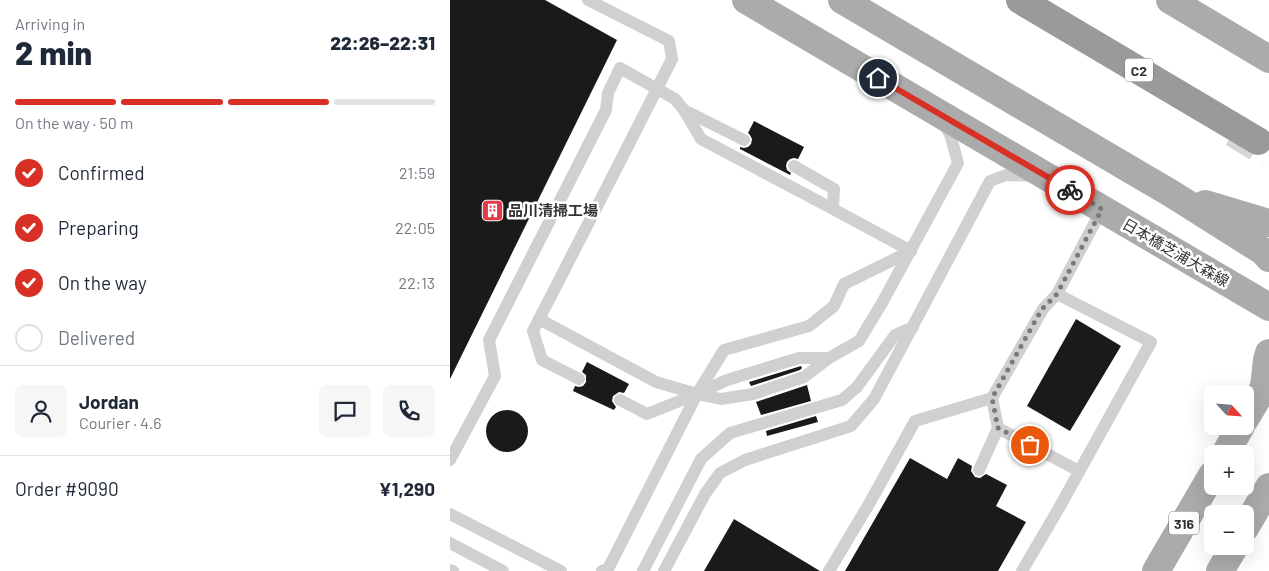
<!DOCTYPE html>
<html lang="en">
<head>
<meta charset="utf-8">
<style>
  body { margin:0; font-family:Barlow,"Noto Sans JP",sans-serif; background:#f6f6f7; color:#1f2937; height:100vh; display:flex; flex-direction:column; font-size:19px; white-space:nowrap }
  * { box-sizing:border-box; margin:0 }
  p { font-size:16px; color:#747a83 }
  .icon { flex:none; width:28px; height:28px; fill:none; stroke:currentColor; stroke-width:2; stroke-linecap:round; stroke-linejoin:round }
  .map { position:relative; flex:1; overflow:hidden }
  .details { display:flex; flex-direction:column; background:#fff; width:450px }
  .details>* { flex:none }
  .needle { width:32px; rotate:116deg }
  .buttons { position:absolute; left:754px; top:385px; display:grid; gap:10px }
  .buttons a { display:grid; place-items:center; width:50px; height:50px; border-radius:8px; background:#fff; box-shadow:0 5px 20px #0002; font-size:25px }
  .pin { position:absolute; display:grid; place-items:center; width:42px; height:42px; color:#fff; margin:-21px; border:2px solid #fff; border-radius:50%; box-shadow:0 1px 5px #0007 }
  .courier { position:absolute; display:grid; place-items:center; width:50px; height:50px; margin:-25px; border:4px solid #d93025; border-radius:50%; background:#fff; color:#222; box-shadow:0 1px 6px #0007 }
  .headline em { font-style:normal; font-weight:800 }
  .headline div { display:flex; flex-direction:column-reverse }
  .headline { display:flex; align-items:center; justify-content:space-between; height:85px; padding:0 15px }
  h1 { font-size:32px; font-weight:800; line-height:38px }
  .bar { display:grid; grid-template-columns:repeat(4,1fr); gap:8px 5px; align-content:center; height:60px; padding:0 15px }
  .bar i { height:6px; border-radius:4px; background:#e0e1e3 }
  .bar .on { background:#d93025 }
  .bar p { grid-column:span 4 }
  .line { display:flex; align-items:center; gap:12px; padding:0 15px; border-top:1px solid #e0e1e3 }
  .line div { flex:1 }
  .round { display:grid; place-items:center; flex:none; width:52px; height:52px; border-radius:8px; background:#f6f6f7 }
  ol { padding:0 15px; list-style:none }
  li { display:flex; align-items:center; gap:15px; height:55px }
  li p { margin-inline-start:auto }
  li .icon { padding:5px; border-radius:50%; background:#d93025; color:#fff; stroke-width:4 }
  li:last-child { color:#747a83 }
  li i { width:28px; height:28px; border:2px solid #e0e1e3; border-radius:50% }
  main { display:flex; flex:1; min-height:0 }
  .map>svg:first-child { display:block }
</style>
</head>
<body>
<main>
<section class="details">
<div class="headline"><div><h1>2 min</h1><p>Arriving in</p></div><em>22:26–22:31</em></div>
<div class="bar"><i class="on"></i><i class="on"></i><i class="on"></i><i></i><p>On the way · 50 m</p></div>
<ol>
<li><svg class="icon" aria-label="check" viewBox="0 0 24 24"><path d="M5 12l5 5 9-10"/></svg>Confirmed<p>21:59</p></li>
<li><svg class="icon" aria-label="check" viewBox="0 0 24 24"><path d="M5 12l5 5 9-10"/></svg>Preparing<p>22:05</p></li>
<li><svg class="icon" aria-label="check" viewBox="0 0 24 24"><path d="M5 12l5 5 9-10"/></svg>On the way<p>22:13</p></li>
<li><i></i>Delivered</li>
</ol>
<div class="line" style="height:90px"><a class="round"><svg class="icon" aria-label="person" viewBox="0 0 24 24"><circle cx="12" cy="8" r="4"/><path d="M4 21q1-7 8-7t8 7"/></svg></a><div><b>Jordan</b><p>Courier · 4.6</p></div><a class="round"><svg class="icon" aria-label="chat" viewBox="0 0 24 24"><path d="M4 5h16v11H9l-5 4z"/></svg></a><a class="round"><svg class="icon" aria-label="phone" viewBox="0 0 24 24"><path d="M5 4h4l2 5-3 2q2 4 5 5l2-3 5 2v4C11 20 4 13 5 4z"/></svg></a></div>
<div class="line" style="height:65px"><div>Order #9090</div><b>¥1,290</b></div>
</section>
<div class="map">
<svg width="819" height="571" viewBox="0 0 819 571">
  <rect width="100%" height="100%" fill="#fff"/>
  <!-- building -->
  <g fill="#1a1a1a">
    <path d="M0,0H95L167,40L0,379Z"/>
    <path d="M304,121L354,147L348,159L344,158L340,159L337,162L336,166L337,170L341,173L340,175L290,149V147L294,148L298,147L301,144L302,139L300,135L298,133Z"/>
    <path d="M626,319L671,346L620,431L577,406Z"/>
    <path d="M137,362L179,384L174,393L169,392L163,396L162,401L166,407L164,410L123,391L125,386L129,387L133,386L136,382V375L132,372Z"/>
    <path d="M351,366L352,368L350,370L301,386L299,382Z"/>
    <path d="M357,385L361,401L311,415L306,402Z"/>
    <circle cx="57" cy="431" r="21"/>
    <path d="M366,416L368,422L317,436L316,431Z"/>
    <path d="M460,458L497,479L508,458L522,466L521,471L525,477L530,478L536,474L557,485L546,506L576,522L548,571H395Z"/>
    <path d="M284,519L370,571H254Z"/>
  </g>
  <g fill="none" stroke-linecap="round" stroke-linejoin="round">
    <!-- highway-tunnel -->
    <path stroke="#d6d6d6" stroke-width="28" stroke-dasharray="28 14" stroke-linecap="butt" d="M783,133L819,155"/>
    <!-- lane -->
    <g stroke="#d0d0d0" stroke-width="12">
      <path d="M138,0L219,41L222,59"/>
      <path d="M234,110L251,139L383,209"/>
      <path d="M344,166L384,189L383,209L461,251"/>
      <path d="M89,319L206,382L247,394L274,350L359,326L384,306L394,284L461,251"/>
      <path d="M129,379L92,360L83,331L177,148"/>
      <path d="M170,400L197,414L247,394L277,380L349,358H379"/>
      <path d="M0,460L45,376L39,340L156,110L158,93L170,68L225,99L234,110L294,140"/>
      <path d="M529,470L548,428"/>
      <path d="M629,471L548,428L542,398L593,309L607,294L652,209"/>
      <path d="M0,514L111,571"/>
      <path d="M0,543L53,571"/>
      <path d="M0,570L3,571"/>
      <path d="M152,571L158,569L247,394L271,399L303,394L354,377L379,358L409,341L432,303L508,163L500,134L493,122"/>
      <path d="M193,571L251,459L280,433L392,400L407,387L445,335L463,327"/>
      <path d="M214,571L255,494L270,473L295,460L401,426L424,399L540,181L556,175L585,176"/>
      <path d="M379,571L419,504L465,421L542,398"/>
      <path d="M572,571L609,508L701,342L607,294"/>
    </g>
    <!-- primary -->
    <g stroke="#ababab" stroke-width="28">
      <path d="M296,0L819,307"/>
      <path d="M392,0L722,194L814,252L819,258"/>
      <path d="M720,0L819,59"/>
      <path d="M755,204L819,223"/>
      <path d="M814,387L817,360L819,353"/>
      <path d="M795,419L819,379"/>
      <path d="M775,454L791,426"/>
      <path d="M795,528L819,487"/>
      <path d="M706,571L762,475"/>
      <path d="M770,571L785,546"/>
    </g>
    <!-- highway -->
    <path stroke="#9a9a9a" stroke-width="28" d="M570,0L808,141"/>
    <!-- lane-bridge -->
    <path stroke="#d0d0d0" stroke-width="12" d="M177,148L222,59"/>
  </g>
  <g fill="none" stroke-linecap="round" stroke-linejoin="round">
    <!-- done -->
    <path stroke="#7a7a7a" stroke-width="5" stroke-dasharray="0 9" d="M580,445L548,428L542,398L592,309L607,294L652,209L620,190"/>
    <!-- route -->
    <path stroke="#d93025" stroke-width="6" d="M428,78L620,190"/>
  </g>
  <!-- icons -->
  <defs>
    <symbol id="building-square" viewBox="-11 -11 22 22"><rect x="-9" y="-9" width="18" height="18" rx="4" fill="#e63946" stroke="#fff"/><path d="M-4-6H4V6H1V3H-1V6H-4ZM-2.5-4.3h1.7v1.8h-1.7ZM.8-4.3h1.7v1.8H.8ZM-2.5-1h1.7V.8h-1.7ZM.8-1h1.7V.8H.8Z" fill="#fff"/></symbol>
  </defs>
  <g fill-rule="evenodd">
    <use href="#building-square" x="30" y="198" width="25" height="25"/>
  </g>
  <g text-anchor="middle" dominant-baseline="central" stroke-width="5" stroke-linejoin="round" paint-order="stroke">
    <!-- shield labels -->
    <g fill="#fff" stroke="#707070" stroke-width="1">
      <rect x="675" y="58.5" width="28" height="23" rx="4"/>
      <rect x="719" y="511.5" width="30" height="23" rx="4"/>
    </g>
    <g font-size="14" font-weight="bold" fill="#333">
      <text x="689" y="70">C2</text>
      <text x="734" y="523">316</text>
    </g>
    <!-- poi labels -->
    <g font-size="15" font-weight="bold" fill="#333" stroke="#fff" text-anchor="start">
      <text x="58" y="210">品川清掃工場</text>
    </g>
    <!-- street labels -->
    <g font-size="15" fill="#333" stroke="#fff">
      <text transform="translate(726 252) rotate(30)">日本橋芝浦大森線</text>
    </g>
  </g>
</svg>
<div class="buttons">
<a><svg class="needle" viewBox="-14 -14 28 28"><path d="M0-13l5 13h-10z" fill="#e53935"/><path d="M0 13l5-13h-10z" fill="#747a83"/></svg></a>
<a>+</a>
<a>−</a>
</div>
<div class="pin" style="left:580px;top:445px;background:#ea580c"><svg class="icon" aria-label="bag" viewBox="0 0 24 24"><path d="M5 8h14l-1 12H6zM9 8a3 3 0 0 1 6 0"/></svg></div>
<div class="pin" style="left:428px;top:78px;background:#1f2937"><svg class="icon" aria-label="home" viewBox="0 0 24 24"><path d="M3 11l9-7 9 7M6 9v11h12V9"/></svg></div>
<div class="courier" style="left:620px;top:190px"><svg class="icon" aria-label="bike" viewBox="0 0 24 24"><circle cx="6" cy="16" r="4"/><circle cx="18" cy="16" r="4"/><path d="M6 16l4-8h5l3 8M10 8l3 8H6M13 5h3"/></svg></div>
</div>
</main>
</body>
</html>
